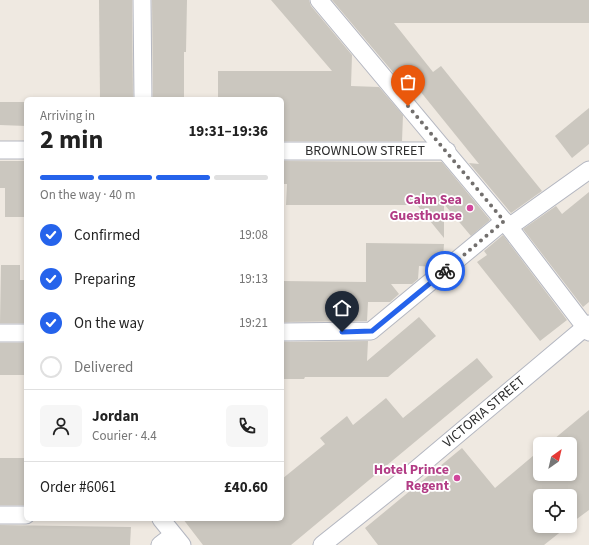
<!DOCTYPE html>
<html lang="en">
<head>
<meta charset="utf-8">
<style>
  body { margin:0; font-family:"Source Sans 3",sans-serif; background:#f6f6f6; color:#222; height:100vh; display:flex; flex-direction:column; font-size:15px; white-space:nowrap }
  * { box-sizing:border-box; margin:0 }
  p { font-size:13px; color:#767676 }
  .icon { flex:none; width:22px; height:22px; fill:none; stroke:currentColor; stroke-width:2; stroke-linecap:round; stroke-linejoin:round }
  .map { position:relative; flex:1; overflow:hidden }
  .drawer { position:absolute; left:24px; top:97px; width:260px; height:424px; display:flex; flex-direction:column; background:#fff; border-radius:6px; box-shadow:0 2px 6px #0003 }
  .drawer>* { flex:none }
  .needle { width:26px; rotate:34deg }
  .tools { position:absolute; left:533px; top:437px; display:grid; gap:8px }
  .tools a { display:grid; place-items:center; width:44px; height:44px; border-radius:6px; background:#fff; box-shadow:0 2px 6px #0003; font-size:20px }
  .pin { position:absolute; display:grid; place-items:center; width:34px; height:34px; color:#fff; margin:-41px -17px; border-radius:50% 50% 50% 0; rotate:-45deg; box-shadow:0 0 4px #0007 }
  .pin .icon { rotate:45deg }
  .courier { position:absolute; display:grid; place-items:center; width:40px; height:40px; margin:-20px; border:3px solid #2563eb; border-radius:50%; background:#fff; color:#222; box-shadow:0 1px 5px #0007 }
  .summary em { font-style:normal; font-weight:700 }
  .summary div { display:flex; flex-direction:column-reverse }
  .summary { display:flex; align-items:center; justify-content:space-between; height:68px; padding:0 16px }
  h1 { font-size:26px; font-weight:700; line-height:30px }
  .bar { display:grid; grid-template-columns:repeat(4,1fr); gap:6px 4px; align-content:center; height:48px; padding:0 16px }
  .bar i { height:5px; border-radius:3px; background:#e0e0e0 }
  .bar .active { background:#2563eb }
  .bar p { grid-column:span 4 }
  .line { display:flex; align-items:center; gap:10px; padding:0 16px; border-top:1px solid #e0e0e0 }
  .line div { flex:1 }
  .round { display:grid; place-items:center; flex:none; width:42px; height:42px; border-radius:6px; background:#f6f6f6 }
  ol { padding:0 16px; list-style:none }
  li { display:flex; align-items:center; gap:12px; height:44px }
  li p { margin-inline-start:auto }
  li .icon { padding:4px; border-radius:50%; background:#2563eb; color:#fff; stroke-width:4 }
  li:last-child { color:#767676 }
  li i { width:22px; height:22px; border:2px solid #e0e0e0; border-radius:50% }
  .map>svg:first-child { display:block }
</style>
</head>
<body>
<div class="map">
<svg width="589" height="545" viewBox="0 0 589 545">
  <rect width="100%" height="100%" fill="#efe9e1"/>
  <!-- building -->
  <g fill="#cbc7bf">
    <path d="M99,0H132L133,99H100Z"/>
    <path d="M152,0H187L186,52H184V99H153Z"/>
    <path d="M271,0H309L311,6L352,55L351,86L379,87L403,115L402,141H282V99H218V71H332Z"/>
    <path d="M332,0H589V23H394L433,72L441,66L542,191L511,213L469,163L479,164L403,70V84Z"/>
    <path d="M0,102H26V126L0,125Z"/>
    <path d="M589,108V144L572,158L555,136Z"/>
    <path d="M0,161H26V217H5V188H0Z"/>
    <path d="M282,161L442,162L490,220L471,236L444,204V238L417,205H286L287,184H282Z"/>
    <path d="M589,192V302L583,307L523,229L556,206L562,214Z"/>
    <path d="M503,235L567,320L540,341L477,262L487,255L484,251Z"/>
    <path d="M366,243L444,244L443,258L433,267L419,266L418,279L412,284H391L399,294L390,302H368L367,321L282,322V281L366,282Z"/>
    <path d="M1,265H20V280H26V323H0Z"/>
    <path d="M419,317L436,336L388,377H305L304,379H282V342L368,341L367,361Z"/>
    <rect x="0" y="343" width="26" height="32"/>
    <path d="M477,358L493,377L291,545H203L183,519H282V479L325,444L320,438L347,416L353,425L386,398L403,418Z"/>
    <path d="M589,410V510L570,524V496H540V526H568L544,545H378L365,528L462,448L495,488L540,450V474H570V444H548Z"/>
    <rect x="0" y="458" width="26" height="47"/>
    <path d="M0,525L131,527L130,545H0Z"/>
  </g>
  <g fill="none" stroke-linecap="round" stroke-linejoin="round">
    <defs>
      <g id="minor">
        <path d="M142,0L143,99"/>
        <path d="M319,0L509,227L589,332"/>
        <path d="M0,150H26"/>
        <path d="M282,151H447"/>
        <path d="M509,227L589,170"/>
        <path d="M282,332L371,331L504,221"/>
        <path d="M0,333H26"/>
        <path d="M0,515H26"/>
        <path d="M161,519L182,545"/>
        <path d="M160,545L173,535"/>
        <path d="M322,545L407,477L589,324"/>
      </g>
    </defs>
    <!-- minor casing -->
    <use href="#minor" stroke="#b4b7c1" stroke-width="19"/>
    <!-- minor -->
    <use href="#minor" stroke="#fff" stroke-width="17"/>
  </g>
  <g fill="none" stroke-linecap="round" stroke-linejoin="round">
    <!-- done -->
    <path stroke="#726f6d" stroke-width="4" stroke-dasharray="0 7.2" d="M408,106L504,221L445,271"/>
    <!-- route -->
    <path stroke="#2563eb" stroke-width="5" d="M342,332L372,331L445,271"/>
  </g>
  <!-- markers -->
  <g fill="#d1479c" stroke="#fff" stroke-width="1.5">
    <circle cx="470" cy="208" r="4"/>
    <circle cx="457" cy="478" r="4"/>
  </g>
  <g text-anchor="middle" dominant-baseline="central" stroke-width="3.5" stroke-linejoin="round" paint-order="stroke">
    <!-- street labels -->
    <g font-size="14" fill="#2e2e2e" stroke="#fff">
      <text x="365" y="151">BROWNLOW STREET</text>
      <text transform="translate(484 412) rotate(-40)">VICTORIA STREET</text>
    </g>
    <!-- hotel labels -->
    <g font-size="14" font-weight="bold" fill="#b23c85" stroke="#fff" text-anchor="end">
      <text x="462" y="200">Calm Sea<tspan x="462" dy="16">Guesthouse</tspan></text>
      <text x="449" y="470">Hotel Prince<tspan x="449" dy="16">Regent</tspan></text>
    </g>
  </g>
</svg>
<div class="tools">
<a><svg class="needle" viewBox="-14 -14 28 28"><path d="M0-13l5 13h-10z" fill="#e53935"/><path d="M0 13l5-13h-10z" fill="#767676"/></svg></a>
<a><svg class="icon" aria-label="locate" viewBox="0 0 24 24"><circle cx="12" cy="12" r="6"/><path d="M12 2v4M12 18v4M2 12h4M18 12h4"/></svg></a>
</div>
<div class="pin" style="left:408px;top:106px;background:#ea580c"><svg class="icon" aria-label="bag" viewBox="0 0 24 24"><path d="M5 8h14l-1 12H6zM9 8a3 3 0 0 1 6 0"/></svg></div>
<div class="pin" style="left:342px;top:332px;background:#1f2937"><svg class="icon" aria-label="home" viewBox="0 0 24 24"><path d="M3 11l9-7 9 7M6 9v11h12V9"/></svg></div>
<div class="courier" style="left:445px;top:271px"><svg class="icon" aria-label="bike" viewBox="0 0 24 24"><circle cx="6" cy="16" r="4"/><circle cx="18" cy="16" r="4"/><path d="M6 16l4-8h5l3 8M10 8l3 8H6M13 5h3"/></svg></div>
<section class="drawer">
<div class="summary"><div><h1>2 min</h1><p>Arriving in</p></div><em>19:31–19:36</em></div>
<div class="bar"><i class="active"></i><i class="active"></i><i class="active"></i><i></i><p>On the way · 40 m</p></div>
<ol>
<li><svg class="icon" aria-label="check" viewBox="0 0 24 24"><path d="M5 12l5 5 9-10"/></svg>Confirmed<p>19:08</p></li>
<li><svg class="icon" aria-label="check" viewBox="0 0 24 24"><path d="M5 12l5 5 9-10"/></svg>Preparing<p>19:13</p></li>
<li><svg class="icon" aria-label="check" viewBox="0 0 24 24"><path d="M5 12l5 5 9-10"/></svg>On the way<p>19:21</p></li>
<li><i></i>Delivered</li>
</ol>
<div class="line" style="height:72px"><a class="round"><svg class="icon" aria-label="person" viewBox="0 0 24 24"><circle cx="12" cy="8" r="4"/><path d="M4 21q1-7 8-7t8 7"/></svg></a><div><b>Jordan</b><p>Courier · 4.4</p></div><a class="round"><svg class="icon" aria-label="phone" viewBox="0 0 24 24"><path d="M5 4h4l2 5-3 2q2 4 5 5l2-3 5 2v4C11 20 4 13 5 4z"/></svg></a></div>
<div class="line" style="height:52px"><div>Order #6061</div><b>£40.60</b></div>
</section>
</div>
</body>
</html>
